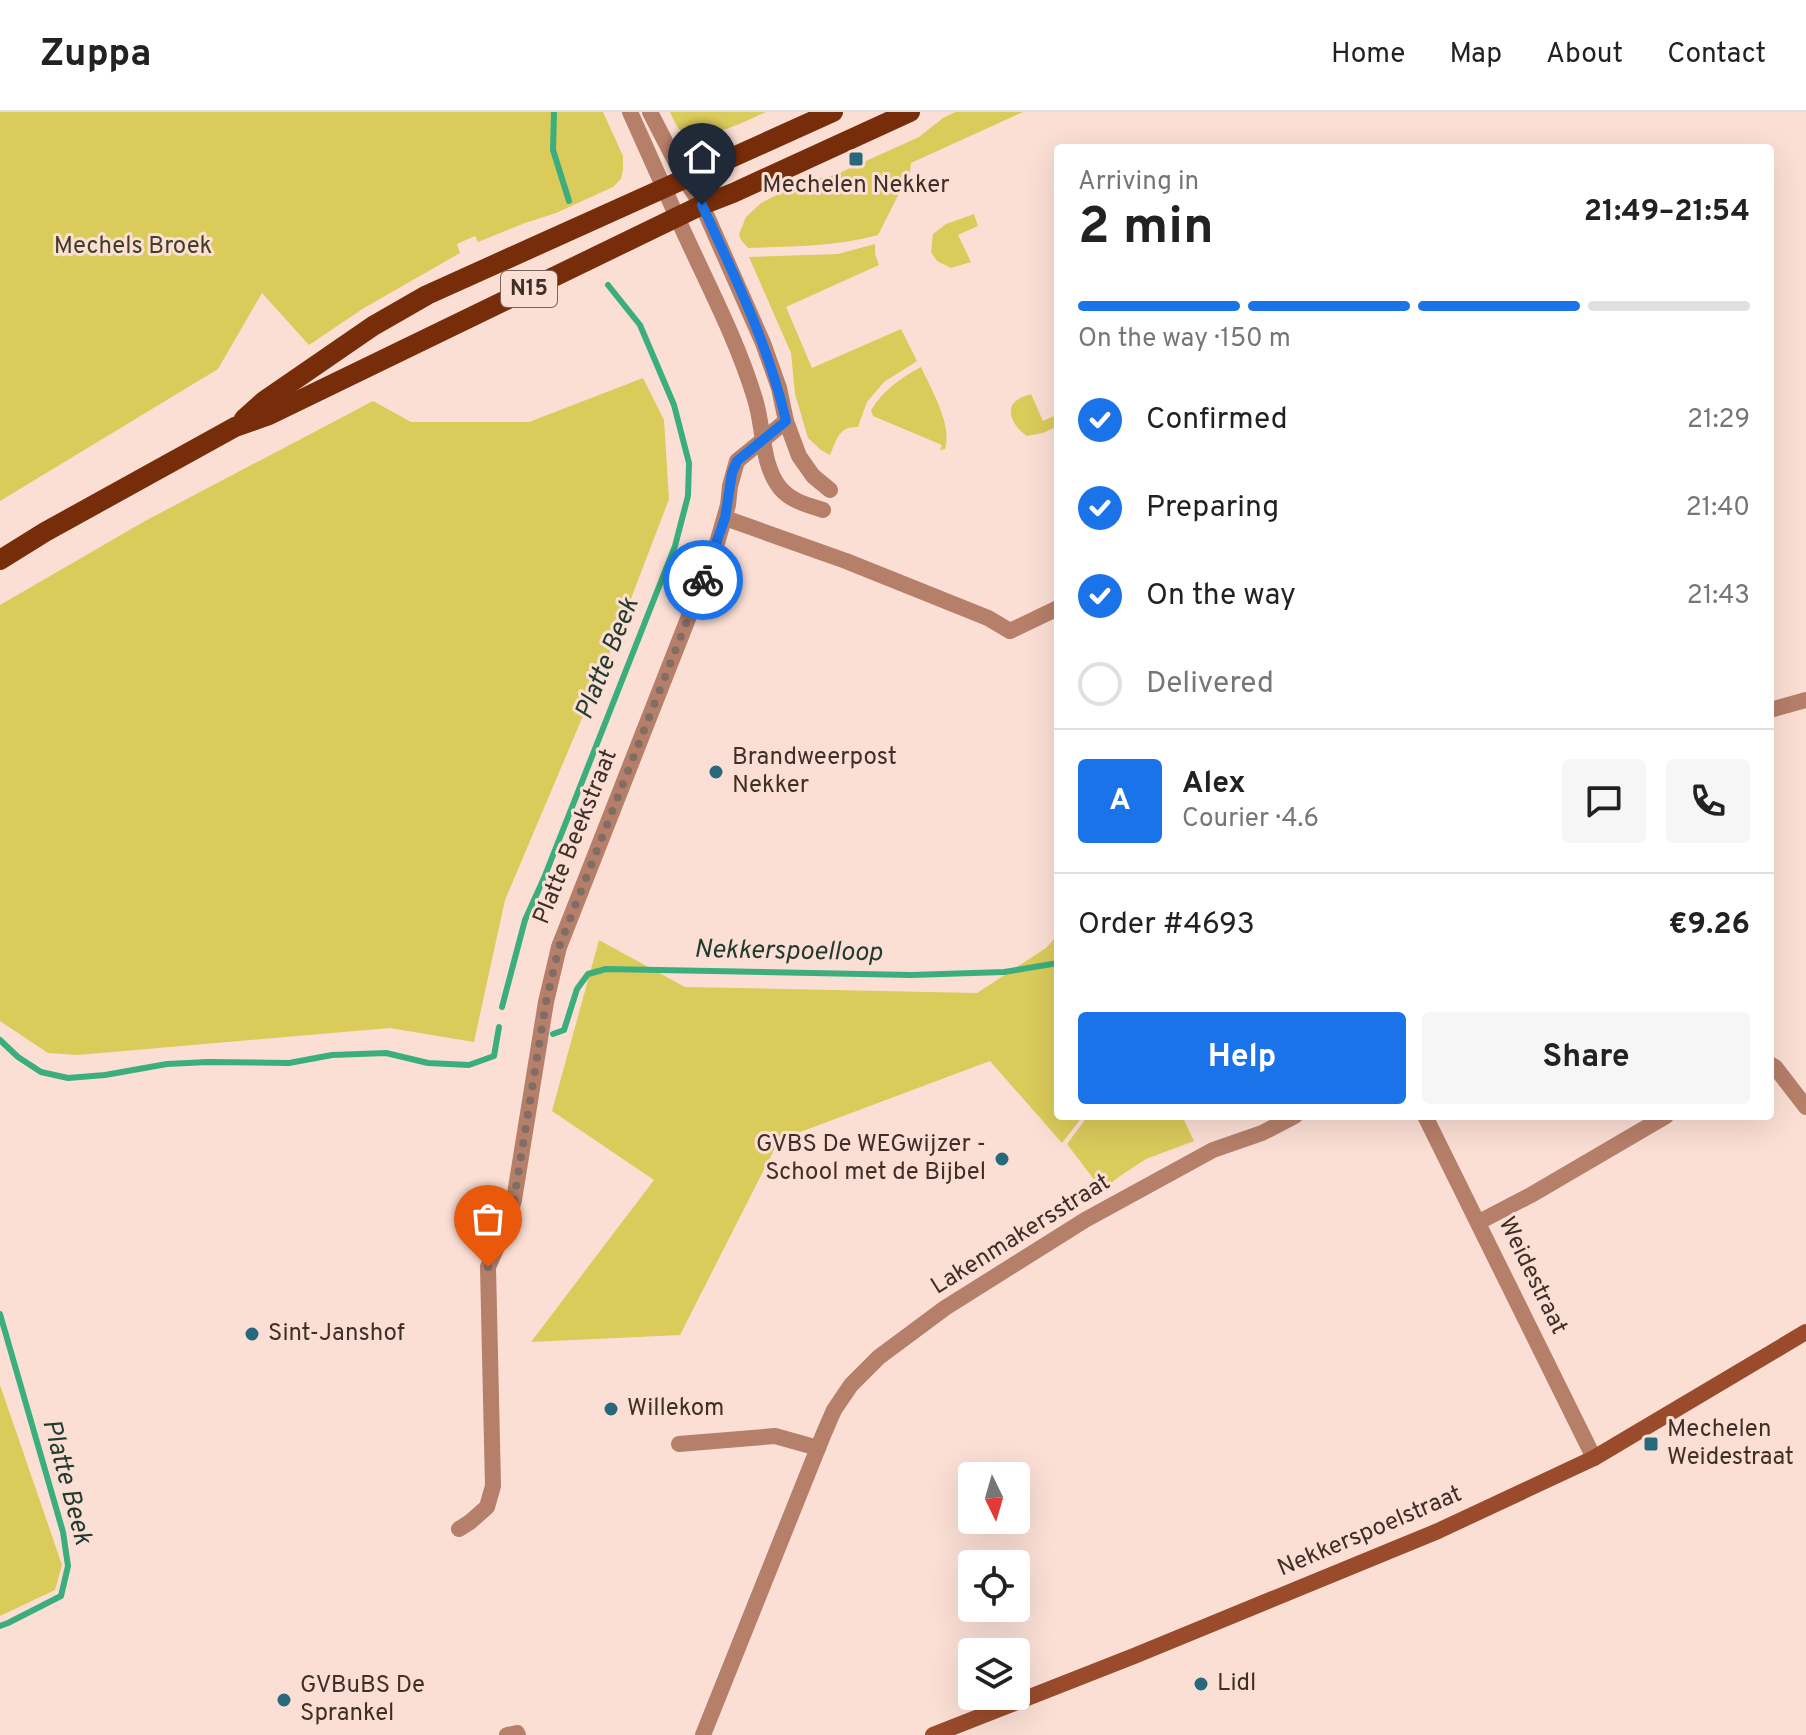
<!DOCTYPE html>
<html lang="en">
<head>
<meta charset="utf-8">
<style>
  body { margin:0; font-family:Overpass,sans-serif; background:#f6f6f6; color:#222; height:100vh; display:flex; flex-direction:column; font-size:30px; white-space:nowrap }
  * { box-sizing:border-box; margin:0 }
  p { font-size:26px; color:#767676 }
  .icon { flex:none; width:44px; height:44px; fill:none; stroke:currentColor; stroke-width:2; stroke-linecap:round; stroke-linejoin:round }
  .map { position:relative; flex:1; overflow:hidden }
  .sheet { position:absolute; left:1054px; top:32px; width:720px; height:976px; display:flex; flex-direction:column; background:#fff; border-radius:8px; box-shadow:0 8px 32px #0002 }
  .sheet>* { flex:none }
  .needle { width:52px; rotate:175deg }
  .tools { position:absolute; left:958px; top:1350px; display:grid; gap:16px }
  .tools a { display:grid; place-items:center; width:72px; height:72px; border-radius:8px; background:#fff; box-shadow:0 8px 32px #0002; font-size:40px }
  .pin { position:absolute; display:grid; place-items:center; width:68px; height:68px; color:#fff; margin:-82px -34px; border-radius:50% 50% 50% 0; rotate:-45deg; box-shadow:0 0 8px #0007 }
  .pin .icon { rotate:45deg }
  .courier { position:absolute; display:grid; place-items:center; width:80px; height:80px; margin:-40px; border:6px solid #1a73e8; border-radius:50%; background:#fff; color:#222; box-shadow:0 2px 10px #0007 }
  .headline em { font-style:normal; font-weight:700 }
  .headline div { display:flex; flex-direction:column-reverse }
  .headline { display:flex; align-items:center; justify-content:space-between; height:136px; padding:0 24px }
  h1 { font-size:52px; font-weight:700; line-height:60px }
  .bar { display:grid; grid-template-columns:repeat(4,1fr); gap:12px 8px; align-content:center; height:96px; padding:0 24px }
  .bar i { height:10px; border-radius:6px; background:#e0e0e0 }
  .bar .selected { background:#1a73e8 }
  .bar p { grid-column:span 4 }
  .line { display:flex; align-items:center; gap:20px; padding:0 24px; border-top:2px solid #e0e0e0 }
  .line div { flex:1 }
  .round { display:grid; place-items:center; flex:none; width:84px; height:84px; border-radius:8px; background:#f6f6f6 }
  ol { padding:0 24px; list-style:none }
  li { display:flex; align-items:center; gap:24px; height:88px }
  li p { margin-inline-start:auto }
  li .icon { padding:8px; border-radius:50%; background:#1a73e8; color:#fff; stroke-width:4 }
  li:last-child { color:#767676 }
  li i { width:44px; height:44px; border:4px solid #e0e0e0; border-radius:50% }
  .button { display:flex; gap:16px; margin-top:auto; padding:16px 24px }
  .button a { flex:1; height:92px; border-radius:8px; background:#1a73e8; color:#fff; font-size:32px; font-weight:700; line-height:92px; text-align:center }
  .button a+a { background:#f6f6f6; color:#222 }
  header { display:flex; align-items:center; gap:48px; box-sizing:border-box; height:112px; padding:0 40px; background:#fff; border-bottom:2px solid #e0e0e0 }
  header strong { font-size:38px }
  nav { display:flex; gap:44px; margin-inline-start:auto; font-size:28px }
  .map>svg:first-child { display:block }
</style>
</head>
<body>
<header>
<strong>Zuppa</strong>
<nav><a>Home</a><a>Map</a><a>About</a><a>Contact</a></nav>
</header>
<div class="map">
<svg width="1806" height="1623" viewBox="0 0 1806 1623">
  <rect width="100%" height="100%" fill="#fbdfd5"/>
  <!-- green -->
  <g fill="#dbcb5b">
    <path d="M0,0H603L623,44V58L621,67L613,75L556,101L525,111L478,130L475,124L457,132L460,141L364,196L309,233L262,181L218,257L0,389Z"/>
    <path d="M670,0H766C750,7 698,33 683,21C677,16 673,7 670,0Z"/>
    <path d="M955,0H1023L911,51L910,60L878,123C835,135 792,134 748,136L741,128L739,122L746,105L761,91L802,70L835,63L919,25L943,6Z"/>
    <path d="M974,102L978,114L958,123L971,150L951,156L937,149L931,140L933,122L946,112Z"/>
    <path d="M875,132V142L879,153L786,195L812,256L901,217L917,249L884,270L867,290L858,315C839,314 837,327 830,343L821,338L808,326L795,282L791,241L749,145L838,142Z"/>
    <path d="M921,255C931,277 953,314 945,337L940,338L942,333L873,304L871,298C883,279 900,266 921,255Z"/>
    <path d="M643,266L664,308L669,387L616,526L505,788L474,930L390,916L78,943L48,941L0,909V493L145,409L373,289L411,310H529Z"/>
    <path d="M1031,282L1043,309L1058,302V314L1043,321L1027,324C1015,317 1002,296 1019,287C1022,284 1027,284 1031,282Z"/>
    <path d="M1058,823V1004H1083L1062,1031L990,949L779,1028L680,1223L531,1230L654,1068L552,999L599,828L685,875L977,881L1046,836Z"/>
    <path d="M1088,1004H1182L1194,1029L1146,1047L1120,1064L1102,1078L1067,1032Z"/>
    <path d="M0,1273L62,1453L55,1478L0,1504Z"/>
  </g>
  <g fill="none" stroke-linecap="round" stroke-linejoin="round">
    <!-- stream -->
    <g stroke="#3cae7d" stroke-width="6">
      <path d="M554,0L553,38L569,89"/>
      <path d="M502,895L525,808L544,766L675,434L688,384L689,351L674,293L640,213L608,173"/>
      <path d="M553,922L564,918L577,877L588,862L606,857L911,863L1004,860L1058,851"/>
      <path d="M0,928L18,945L41,960L68,966L105,963L167,952L208,950L289,951L332,943L386,941L428,951L469,953L494,944L499,915"/>
      <path d="M0,1202L63,1420L68,1454L61,1484L8,1511L0,1514"/>
    </g>
    <!-- minor -->
    <g stroke="#b67f6a" stroke-width="16">
      <path d="M702,93L763,231L779,276L786,309L799,344L813,364L830,378"/>
      <path d="M677,105C704,166 736,224 755,287C764,315 761,352 780,376C791,389 807,393 823,398"/>
      <path d="M725,406L846,449L988,506L1010,519L1058,496"/>
      <path d="M1770,598L1806,588"/>
      <path d="M1770,952L1775,955L1806,995"/>
      <path d="M1425,1004L1594,1346"/>
      <path d="M1479,1110L1531,1083L1666,1004"/>
      <path d="M679,1332L775,1324L818,1336"/>
      <path d="M459,1417L470,1410L487,1395L493,1374L488,1155L507,1112L514,1088L546,890L559,835L715,438L728,393L730,374L737,349L786,309"/>
      <path d="M507,1623L517,1621L518,1623"/>
      <path d="M703,1623L824,1321L834,1298L851,1273L879,1245L945,1196L1085,1108L1213,1038L1262,1021L1295,1004"/>
    </g>
    <!-- tertiary -->
    <g stroke="#b67f6a" stroke-width="16">
      <path d="M630,0L677,105"/>
      <path d="M650,0L685,68L702,93"/>
    </g>
    <!-- secondary -->
    <path stroke="#994b2c" stroke-width="16" d="M933,1623L1134,1544L1438,1419L1594,1346L1806,1220"/>
    <!-- primary -->
    <g stroke="#782d0a" stroke-width="20">
      <path d="M244,307L264,289L373,214L427,183L833,0"/>
      <path d="M0,448L45,420L235,315L269,303L702,93L733,81L910,0"/>
    </g>
  </g>
  <g fill="none" stroke-linecap="round" stroke-linejoin="round">
    <!-- done -->
    <path stroke="#816d65" stroke-width="8" stroke-dasharray="0 14.4" d="M488,1155L507,1112L514,1088L546,890L559,835L703,468"/>
    <!-- route -->
    <path stroke="#1a73e8" stroke-width="10" d="M702,93C734,163 769,234 786,309L737,349L732,361L725,406L703,468"/>
  </g>
  <!-- markers -->
  <g fill="#27687c" stroke="#fbdfd5" stroke-width="3">
    <rect x="848" y="39" width="16" height="16" rx="4"/>
    <circle cx="716" cy="660" r="8"/>
    <circle cx="1002" cy="1047" r="8"/>
    <circle cx="252" cy="1222" r="8"/>
    <circle cx="611" cy="1297" r="8"/>
    <rect x="1643" y="1324" width="16" height="16" rx="4"/>
    <circle cx="1201" cy="1572" r="8"/>
    <circle cx="284" cy="1588" r="8"/>
  </g>
  <g text-anchor="middle" dominant-baseline="central" stroke-width="6" stroke-linejoin="round" paint-order="stroke">
    <!-- shield labels -->
    <rect fill="#fbdfd5" stroke="#78645c" stroke-width="2" x="501" y="159" width="56" height="36" rx="6"/>
    <g font-size="22" font-weight="bold" fill="#402f28">
      <text x="529" y="177">N15</text>
    </g>
    <!-- poi labels -->
    <g font-size="24" fill="#402f28" stroke="#fbdfd5" text-anchor="start">
      <text x="856" y="74" text-anchor="middle">Mechelen Nekker</text>
      <text x="732" y="646">Brandweerpost<tspan x="732" dy="28">Nekker</tspan></text>
      <text x="986" y="1033" text-anchor="end">GVBS De WEGwijzer -<tspan x="986" dy="28">School met de Bijbel</tspan></text>
      <text x="268" y="1222">Sint-Janshof</text>
      <text x="627" y="1297">Willekom</text>
      <text x="1667" y="1318">Mechelen<tspan x="1667" dy="28">Weidestraat</tspan></text>
      <text x="1217" y="1572">Lidl</text>
      <text x="300" y="1574">GVBuBS De<tspan x="300" dy="28">Sprankel</tspan></text>
    </g>
    <!-- park labels -->
    <g font-size="24" fill="#413e25" stroke="#fbdfd5">
      <text x="133" y="135">Mechels Broek</text>
    </g>
    <!-- street labels -->
    <g font-size="24" fill="#402f28" stroke="#fbdfd5">
      <text transform="translate(576 725) rotate(-68)">Platte Beekstraat</text>
      <text transform="translate(1021 1123) rotate(-32)">Lakenmakersstraat</text>
      <text transform="translate(1532 1164) rotate(64)">Weidestraat</text>
      <text transform="translate(1370 1420) rotate(-23)">Nekkerspoelstraat</text>
    </g>
    <!-- water labels -->
    <g font-size="26" font-style="italic" fill="#223b2f" stroke="#fbdfd5">
      <text transform="translate(608 547) rotate(-68)">Platte Beek</text>
      <text transform="translate(788 840) rotate(1)">Nekkerspoelloop</text>
      <text transform="translate(66 1370) rotate(75)">Platte Beek</text>
    </g>
  </g>
</svg>
<div class="tools">
<a><svg class="needle" viewBox="-14 -14 28 28"><path d="M0-13l5 13h-10z" fill="#e53935"/><path d="M0 13l5-13h-10z" fill="#767676"/></svg></a>
<a><svg class="icon" aria-label="locate" viewBox="0 0 24 24"><circle cx="12" cy="12" r="6"/><path d="M12 2v4M12 18v4M2 12h4M18 12h4"/></svg></a>
<a><svg class="icon" aria-label="layers" viewBox="0 0 24 24"><path d="M12 4l9 5-9 5-9-5zM3 14l9 5 9-5"/></svg></a>
</div>
<div class="pin" style="left:488px;top:1155px;background:#ea580c"><svg class="icon" aria-label="bag" viewBox="0 0 24 24"><path d="M5 8h14l-1 12H6zM9 8a3 3 0 0 1 6 0"/></svg></div>
<div class="pin" style="left:702px;top:93px;background:#1f2937"><svg class="icon" aria-label="home" viewBox="0 0 24 24"><path d="M3 11l9-7 9 7M6 9v11h12V9"/></svg></div>
<div class="courier" style="left:703px;top:468px"><svg class="icon" aria-label="bike" viewBox="0 0 24 24"><circle cx="6" cy="16" r="4"/><circle cx="18" cy="16" r="4"/><path d="M6 16l4-8h5l3 8M10 8l3 8H6M13 5h3"/></svg></div>
<section class="sheet">
<div class="headline"><div><h1>2 min</h1><p>Arriving in</p></div><em>21:49–21:54</em></div>
<div class="bar"><i class="selected"></i><i class="selected"></i><i class="selected"></i><i></i><p>On the way · 150 m</p></div>
<ol>
<li><svg class="icon" aria-label="check" viewBox="0 0 24 24"><path d="M5 12l5 5 9-10"/></svg>Confirmed<p>21:29</p></li>
<li><svg class="icon" aria-label="check" viewBox="0 0 24 24"><path d="M5 12l5 5 9-10"/></svg>Preparing<p>21:40</p></li>
<li><svg class="icon" aria-label="check" viewBox="0 0 24 24"><path d="M5 12l5 5 9-10"/></svg>On the way<p>21:43</p></li>
<li><i></i>Delivered</li>
</ol>
<div class="line" style="height:144px"><b class="round" style="background:#1a73e8;color:#fff">A</b><div><b>Alex</b><p>Courier · 4.6</p></div><a class="round"><svg class="icon" aria-label="chat" viewBox="0 0 24 24"><path d="M4 5h16v11H9l-5 4z"/></svg></a><a class="round"><svg class="icon" aria-label="phone" viewBox="0 0 24 24"><path d="M5 4h4l2 5-3 2q2 4 5 5l2-3 5 2v4C11 20 4 13 5 4z"/></svg></a></div>
<div class="line" style="height:104px"><div>Order #4693</div><b>€9.26</b></div>
<div class="button"><a>Help</a><a>Share</a></div>
</section>
</div>
</body>
</html>
